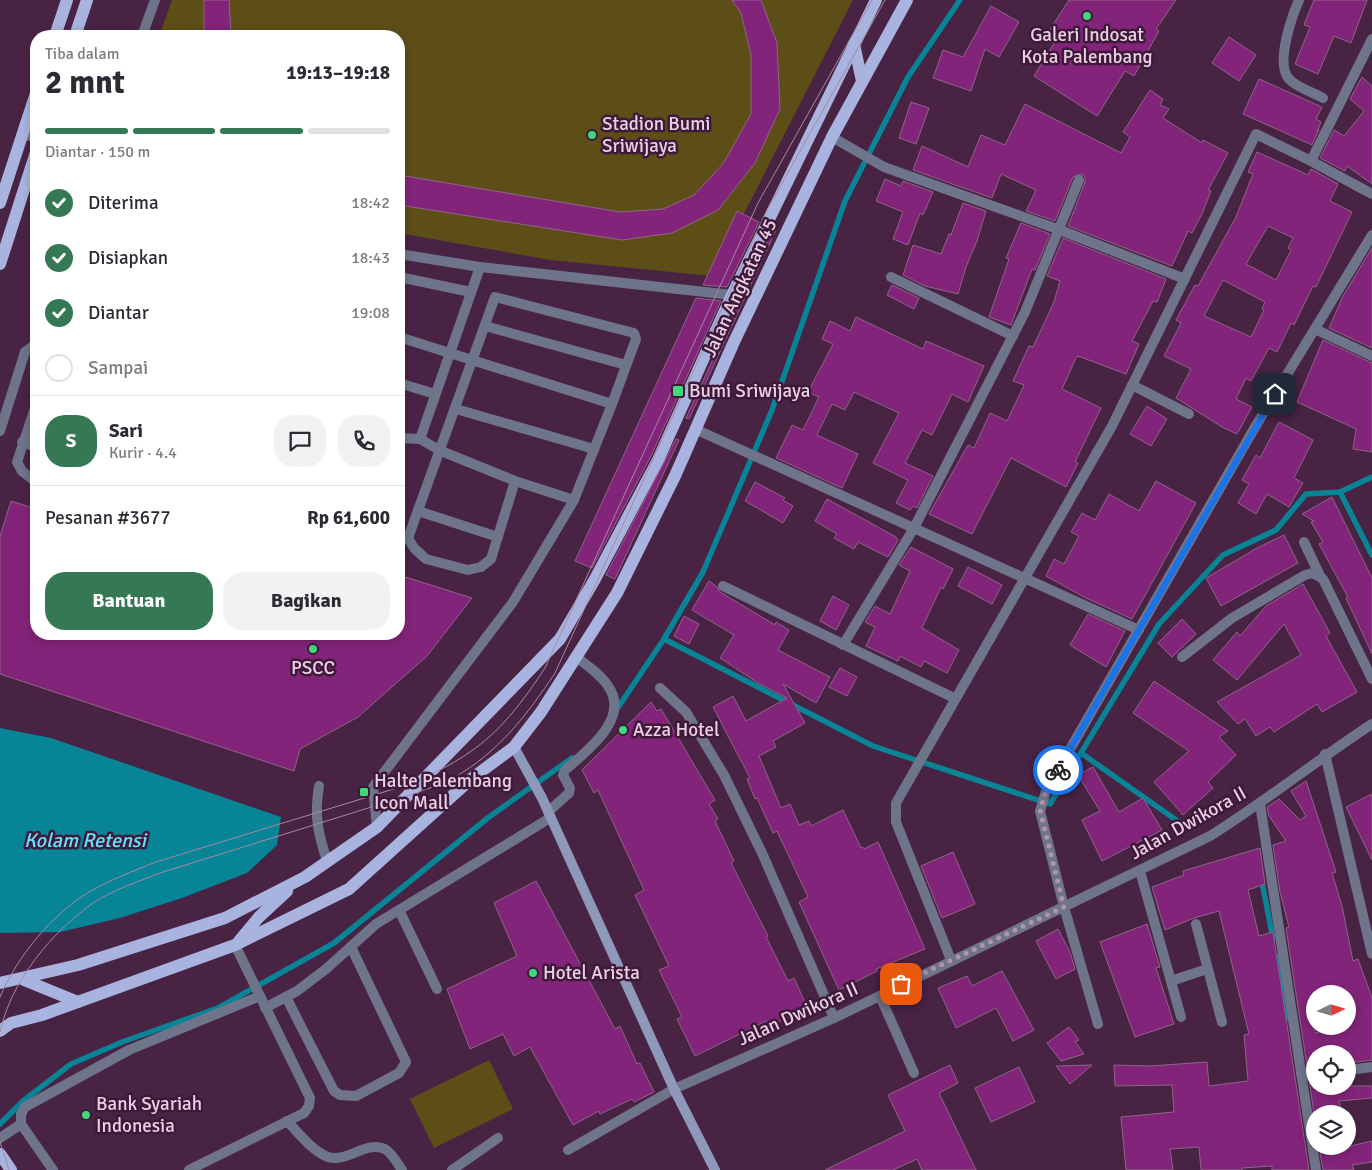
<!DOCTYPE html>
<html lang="id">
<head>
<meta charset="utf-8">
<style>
  body { margin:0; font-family:Signika,sans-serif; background:#f2f2f3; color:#2b2b33; height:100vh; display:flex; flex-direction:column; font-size:19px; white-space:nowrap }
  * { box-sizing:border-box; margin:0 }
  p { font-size:16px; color:#7c7c81 }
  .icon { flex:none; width:28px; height:28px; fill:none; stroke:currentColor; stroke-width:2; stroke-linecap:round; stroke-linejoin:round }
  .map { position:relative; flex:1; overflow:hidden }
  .details { position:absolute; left:30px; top:30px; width:375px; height:610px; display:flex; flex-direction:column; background:#fff; border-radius:20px; box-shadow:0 2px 8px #0003 }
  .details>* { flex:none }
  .needle { width:32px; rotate:85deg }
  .buttons { position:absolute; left:1306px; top:985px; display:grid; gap:10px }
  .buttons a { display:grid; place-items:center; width:50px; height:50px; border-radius:50%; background:#fff; box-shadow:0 2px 8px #0003; font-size:25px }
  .pin { position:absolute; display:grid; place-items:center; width:42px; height:42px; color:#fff; margin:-21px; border-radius:10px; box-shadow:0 2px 8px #0006 }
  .courier { position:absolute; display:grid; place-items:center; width:50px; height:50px; margin:-25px; border:4px solid #1a73e8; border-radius:50%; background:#fff; color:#222; box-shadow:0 1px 6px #0007 }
  .summary em { font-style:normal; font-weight:700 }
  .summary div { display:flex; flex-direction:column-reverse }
  .summary { display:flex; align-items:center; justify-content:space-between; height:85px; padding:0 15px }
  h1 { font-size:32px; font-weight:700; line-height:38px }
  .bar { display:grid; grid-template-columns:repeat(4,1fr); gap:8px 5px; align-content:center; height:60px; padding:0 15px }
  .bar i { height:6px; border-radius:4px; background:#e1e1e2 }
  .bar .current { background:#357854 }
  .bar p { grid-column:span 4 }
  .line { display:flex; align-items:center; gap:12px; padding:0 15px; border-top:1px solid #e1e1e2 }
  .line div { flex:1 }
  .round { display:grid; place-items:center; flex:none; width:52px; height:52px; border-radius:20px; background:#f2f2f3 }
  ol { padding:0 15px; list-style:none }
  li { display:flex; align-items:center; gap:15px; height:55px }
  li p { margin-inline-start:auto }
  li .icon { padding:5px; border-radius:50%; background:#357854; color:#fff; stroke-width:4 }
  li:last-child { color:#7c7c81 }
  li i { width:28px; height:28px; border:2px solid #e1e1e2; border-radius:50% }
  .button { display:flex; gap:10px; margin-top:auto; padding:10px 15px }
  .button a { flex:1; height:58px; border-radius:20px; background:#357854; color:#fff; font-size:20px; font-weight:700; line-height:58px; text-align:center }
  .button a+a { background:#f2f2f3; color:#2b2b33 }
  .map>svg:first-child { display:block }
</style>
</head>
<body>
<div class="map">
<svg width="1372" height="1170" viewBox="0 0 1372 1170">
  <rect width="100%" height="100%" fill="#492344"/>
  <!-- green -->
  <g fill="#5d4e18">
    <path d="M172,0H853L712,276L550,260L399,233V36H159Z"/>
    <path d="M489,1060L513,1109L434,1148L410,1099Z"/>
  </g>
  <!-- water -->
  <path fill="#088497" d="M0,728L51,738L281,817L277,845L247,873L182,898L120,918L60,932L0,933Z"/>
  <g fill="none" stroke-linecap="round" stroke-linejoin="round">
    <!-- stream -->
    <g stroke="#088497" stroke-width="5.5">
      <path d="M1340,492L1372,555"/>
      <path d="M664,639L873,746L1050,804L1159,624L1223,555L1276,530L1306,494L1340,492L1372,477"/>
      <path d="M615,712L664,639L703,572L772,410L845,201L908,77L960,0"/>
      <path d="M1081,753L1179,822"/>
      <path d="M1261,877L1273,939"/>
      <path d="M1276,956L1288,1018"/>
      <path d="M0,1124L23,1101L71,1064L122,1042L218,1008L334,943L489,817L572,758"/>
    </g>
  </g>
  <!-- building -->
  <g fill="#822479" stroke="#8f6488" fill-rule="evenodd">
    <path d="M204,0H229L231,36H204Z"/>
    <path d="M732,0H761L777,43L780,109L755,163L718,210L672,233L622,240L399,205V175L620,212L663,209L694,195L723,164L751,114V55L741,13Z"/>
    <path d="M1069,0H1176L1156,29L1159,31L1134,76L1125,71L1097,116L1034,76L1058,37L1049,31Z"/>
    <path d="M1314,0H1367L1351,43L1334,36L1318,74L1295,64L1310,27L1304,25Z"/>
    <path d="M991,6L1019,22L999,57L985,49L971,91L933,78L943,50L963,57Z"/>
    <path d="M1229,37L1256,55L1239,81L1212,63Z"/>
    <path d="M1362,77L1372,86V184L1347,166L1345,171L1320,158L1334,130L1344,136L1364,111L1350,99Z"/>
    <path d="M1259,79L1322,107L1316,119L1321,122L1317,132L1319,129L1312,145L1243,114Z"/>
    <path d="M1150,90L1163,99L1160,105L1169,109L1163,118L1202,143L1203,140L1228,153L1208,190L1211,191L1202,214L1192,233L1188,231L1172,266L1068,226L1085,182V176L1081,174L1073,177L1055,221L1026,211L1036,190L1001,174L992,198L913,170L922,146L968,167L981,135L1005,145L1025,104L1121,153L1130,137L1123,132Z"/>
    <path d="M911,102L929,108L916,144L899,138Z"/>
    <path d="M1257,152L1308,175L1311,169L1338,184L1330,201L1352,212L1316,287L1313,286L1294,325L1291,323L1277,352L1269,348L1251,381L1246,378L1236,399L1252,407L1237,434L1222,427L1176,398L1191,369L1164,356L1181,323L1176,320L1195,285L1198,286L1236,217L1253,174L1248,172ZM1268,226L1293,238L1288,248L1291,250L1276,280L1246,264ZM1223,280L1265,302L1262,309L1264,310L1251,337L1204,316Z"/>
    <path d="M885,179L901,186L903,181L933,192L923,215L920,213L908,245L893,239L903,212L876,201Z"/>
    <path d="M963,203L986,211L977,241L966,267L958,294L925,286L903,275L913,245L941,254L949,234L951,235Z"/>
    <path d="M737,211L759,222L727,287L703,285Z"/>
    <path d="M1021,223L1050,234L1035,270L1032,269L1011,325L989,317L1009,259L1006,258Z"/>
    <path d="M773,229L776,230L689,419L686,418Z"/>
    <path d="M1063,238L1166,279L1157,302L1153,301L1132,341L1139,344L1126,374L1078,356L1076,358L1062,389L1101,408L1075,462L1078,463L1066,487L1011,458L972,534L929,514L968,445L974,448L990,413L1007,421L1024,385L1013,381L1029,346L1033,347L1054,302L1060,281L1047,276Z"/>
    <path d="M1372,248V348L1329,328L1343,296Z"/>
    <path d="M892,285L919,298L914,309L887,295Z"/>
    <path d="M696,298L721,301L651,456L592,568L575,561Z"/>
    <path d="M856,317L923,349L926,341L984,366L968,402L952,394L932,435L922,430L905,463L933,476L917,508L913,506L910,510L896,503L908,480L873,463L899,413L854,392L845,410L832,404L817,435L858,454L842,488L776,458L792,425L803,430L819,397L808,392L833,344L822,339L830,321L850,331Z"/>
    <path d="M1323,340L1372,363V452L1353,449L1356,429L1297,402Z"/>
    <path d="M1147,406L1167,419L1151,446L1130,434Z"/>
    <path d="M1279,422L1313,440L1294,478L1303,483L1289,507L1267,494L1256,514L1238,503L1249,484L1242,480L1256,455L1260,458Z"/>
    <path d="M676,439L679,440L615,579L606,575Z"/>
    <path d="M1156,481L1196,503L1132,619L1084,597L1046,576L1054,559L1064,564L1079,536L1071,532L1082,513L1095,520L1109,494L1139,511Z"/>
    <path d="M755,482L785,498L783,500L793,506L783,523L745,501Z"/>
    <path d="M1332,497L1372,578V654L1346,598L1348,597L1319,544L1323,542L1311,522L1314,521L1302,514Z"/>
    <path d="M827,499L896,537L898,540L888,557L858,542L854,549L834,538L837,534L815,521Z"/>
    <path d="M11,501L36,509V634H399V575L472,598L427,656L358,717L300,749L294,771L0,674V536Z"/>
    <path d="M1284,535L1298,563L1221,606L1206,578L1257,548Z"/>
    <path d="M911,547L953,569L943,589L941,587L922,628L959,650L947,673L924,661L921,667L900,656L898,661L866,646L875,627L865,622L875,606L890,614L910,571L899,565Z"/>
    <path d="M968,567L1002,585L992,604L958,586Z"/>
    <path d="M709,581L716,586L720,592L775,625L776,622L789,630L778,650L830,677L816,703L783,684L805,723L773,741L776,747L759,756L781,808L790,804L799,825L809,821L811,826L843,810L861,848L863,847L864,849L878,842L925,949L876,969L877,971L839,990L799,902L808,897L777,831L773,833L757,798L755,799L747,779L750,778L713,707L733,696L746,721L787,698L758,683L720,658L734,635L692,610Z"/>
    <path d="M1303,584L1330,633L1326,636L1357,692L1322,712L1317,704L1274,732L1270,727L1256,736L1245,719L1238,724L1217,702L1301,655L1284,624L1237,680L1213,660L1237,632L1240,636L1266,606Z"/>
    <path d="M833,596L849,605L836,630L820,621Z"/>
    <path d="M1088,614L1125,631L1106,667L1070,645Z"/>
    <path d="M684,616L699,624L689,644L674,636Z"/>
    <path d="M1182,619L1196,634L1172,657L1158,643Z"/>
    <path d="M840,668L857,677L847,696L829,687Z"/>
    <path d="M1154,681L1228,731L1219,737L1236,755L1208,782L1213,788L1183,815L1154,782L1189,751L1133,713Z"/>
    <path d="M651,702L657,711L661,709L715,800L709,804L718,819L715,821L734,861L731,863L768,936L766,937L788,981L794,978L808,1009L769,1026L766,1021L695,1056L677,1019L682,1017L659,970L669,966L635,895L644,890L598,790L594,793L582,770Z"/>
    <path d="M1093,767L1119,812L1143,798L1162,830L1102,861L1082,820L1100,811L1078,775Z"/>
    <path d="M1306,781L1336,872L1332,873L1342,906L1353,961L1358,959L1372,998V1060L1348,1063V1054H1315V1065L1307,1066L1286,928L1289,927L1280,892L1273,845L1286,841L1269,816L1267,807L1279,799L1300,820L1306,816L1291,791ZM1315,994H1348V1026L1315,1033Z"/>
    <path d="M1372,794V860L1346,807Z"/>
    <path d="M1260,848L1265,884L1248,890L1259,936L1273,932L1309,1170H1272V1166L1242,1168V1170H1201L1199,1147L1170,1149L1173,1170H1126L1121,1117L1174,1112L1172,1085L1115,1086L1114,1065L1150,1066L1207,1062L1209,1086L1248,1081L1244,1035L1249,1034L1219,911L1194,918L1165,930L1152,887L1184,875L1183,871Z"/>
    <path d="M953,852L975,904L942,918L921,866Z"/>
    <path d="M536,881L615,1029L620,1026L637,1064L640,1063L654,1092L634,1102L632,1099L600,1114L599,1111L573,1125L530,1047L514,1056L503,1034L470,1049L447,989L517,956L494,903Z"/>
    <path d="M1147,924L1160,967L1156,968L1174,1024L1135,1037L1100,942Z"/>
    <path d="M1058,929L1070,952L1075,969L1056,979L1036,941Z"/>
    <path d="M1002,971L1034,1030L1013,1041L996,1008L956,1028L938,988L967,976L972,986Z"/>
    <path d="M1069,1027L1079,1040L1075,1042L1084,1054L1061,1061L1047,1043Z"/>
    <path d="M950,1065L958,1083L939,1093L976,1170H922L917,1159L893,1170H825L905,1131L888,1095Z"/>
    <path d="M1092,1065L1070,1084L1056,1066Z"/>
    <path d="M1019,1067L1035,1102L991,1122L975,1088Z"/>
    <path d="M1309,1079H1315V1086H1372V1098L1339,1101L1342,1114H1314Z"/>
    <path d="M1372,1141V1162L1352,1165L1354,1170H1323L1320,1153Z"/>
  </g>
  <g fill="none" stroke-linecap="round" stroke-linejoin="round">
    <!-- lane -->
    <g stroke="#6e7489" stroke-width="10">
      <path d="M142,36L155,0"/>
      <path d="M399,277L471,292"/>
      <path d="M485,326L626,365"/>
      <path d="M399,383L435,394"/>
      <path d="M36,405L17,462L22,471L36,482"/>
      <path d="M456,409L594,449"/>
      <path d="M0,431L25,352L36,344"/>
      <path d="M399,438L420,439L441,451L515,481L574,500"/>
      <path d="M420,439L480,267"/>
      <path d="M22,442L36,447"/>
      <path d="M515,481L491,559L481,567L468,570L426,559L414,548L408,538L495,297L634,333L636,339L612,404"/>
      <path d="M418,511L498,537"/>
      <path d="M319,786C314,816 318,833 327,861"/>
      <path d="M548,812L569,793L570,788L563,775L565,770C587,751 631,718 608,686C601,675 587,665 576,657"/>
      <path d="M377,827L373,787L513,602L574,500L612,404L399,337"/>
      <path d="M1140,871L1181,1017"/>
      <path d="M399,910L437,989"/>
      <path d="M1196,924L1222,1022"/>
      <path d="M1171,981L1207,969"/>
      <path d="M286,997L334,1091L340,1095L356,1096L399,1073L406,1062L351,947"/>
      <path d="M265,1008L297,991L326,969L376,924L550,818"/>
      <path d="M287,1121C299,1133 312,1151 328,1157C347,1163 367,1140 385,1149C392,1153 397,1163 402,1170"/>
      <path d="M0,1138L21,1124"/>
      <path d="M53,1170L21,1124V1114L25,1107L129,1050L260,996"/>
      <path d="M189,1170L304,1113L309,1106L310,1098L235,945"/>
      <path d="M452,1170L498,1138"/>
    </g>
    <!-- street -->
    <g stroke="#6e7489" stroke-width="10">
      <path d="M1299,0C1292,16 1275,64 1289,79C1296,87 1314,93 1323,98"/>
      <path d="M23,134L36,138"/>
      <path d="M832,137L884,167L1060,230L1185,279"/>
      <path d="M1311,161L1372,39"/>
      <path d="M399,254L480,267L732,295"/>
      <path d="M891,277L1013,336"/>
      <path d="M1315,329L1372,356"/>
      <path d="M1132,385L1189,414"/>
      <path d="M695,429L1139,630"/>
      <path d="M1304,542L1320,576"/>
      <path d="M723,586L954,698"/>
      <path d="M843,645L914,528L1025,312L1079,180"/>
      <path d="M1182,657L1232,618L1305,575L1313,573L1323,579L1372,679"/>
      <path d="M660,688L686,712L724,775L762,853L834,1018"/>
      <path d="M1325,754L1372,954"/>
      <path d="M1260,804L1316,1170"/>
      <path d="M951,960L896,822V803L1112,426L1256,134L1311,161L1372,194"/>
      <path d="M880,996L914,1073"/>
      <path d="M1098,1024L1064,907L1040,811L1046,791L1255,427L1372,235"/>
      <path d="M1348,1070L1372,1067"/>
      <path d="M1301,1073L1315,1072"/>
      <path d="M568,1150L674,1089L834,1018L1210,836C1266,801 1317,760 1372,724"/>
    </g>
    <!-- secondary -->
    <path stroke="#8e98ba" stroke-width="10" d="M514,747L542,798L674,1089L715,1170"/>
    <!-- primary -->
    <g stroke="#a8b4df" stroke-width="12">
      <path d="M55,36L67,0"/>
      <path d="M75,36L87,0"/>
      <path d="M854,44L862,81"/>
      <path d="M0,203L36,93"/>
      <path d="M0,264L36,152"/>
      <path d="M239,941L259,917L287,891"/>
      <path d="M24,980L78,1002"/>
      <path d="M0,983L78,965L225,918L305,877L377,827L560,639L595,579L658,460L732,295L876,0"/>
      <path d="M0,1031L11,1023L42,1015L235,945L349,889L471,779L514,747L541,712L617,593L675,476L733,344L832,137L907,0"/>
      <path d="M0,1154L11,1170"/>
    </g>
    <!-- tram -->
    <g stroke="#a788a2" stroke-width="1">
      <path d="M0,997C17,957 51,915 89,892C110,880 133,871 156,862L410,784C479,754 504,730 545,668L758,203L872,0"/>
      <path d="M0,1032C11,981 51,933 93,903C113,890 137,882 160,873L413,794C426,789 441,785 453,778C498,753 527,715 555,673L768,208L885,0"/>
      <path d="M0,1142L9,1170"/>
    </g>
  </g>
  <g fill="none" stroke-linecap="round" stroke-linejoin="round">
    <!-- done -->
    <path stroke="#b193ac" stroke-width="5" stroke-dasharray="0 9" d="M901,984L1064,907L1040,810L1046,791L1058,770"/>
    <!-- route -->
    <path stroke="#1a73e8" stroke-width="6" d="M1058,770L1275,394"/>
  </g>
  <!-- markers -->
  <g fill="#41d77c" stroke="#3e1939" stroke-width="2">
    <circle cx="1087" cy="16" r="5"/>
    <circle cx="592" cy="135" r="5"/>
    <rect x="672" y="385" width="12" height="12" rx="2.5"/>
    <circle cx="313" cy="649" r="5"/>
    <circle cx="623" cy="730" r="5"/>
    <rect x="359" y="787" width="10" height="10" rx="2.5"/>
    <circle cx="533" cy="973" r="5"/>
    <circle cx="86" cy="1115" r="5"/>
  </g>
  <g text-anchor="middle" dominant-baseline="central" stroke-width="5" stroke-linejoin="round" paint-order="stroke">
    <!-- poi labels -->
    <g font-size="19" fill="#e9d0e4" stroke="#3e1939" text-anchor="start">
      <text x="1087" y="35" text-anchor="middle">Galeri Indosat<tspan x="1087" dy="22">Kota Palembang</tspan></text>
      <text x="602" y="124">Stadion Bumi<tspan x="602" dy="22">Sriwijaya</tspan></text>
      <text x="689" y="391">Bumi Sriwijaya</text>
      <text x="313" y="668" text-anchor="middle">PSCC</text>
      <text x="633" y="730">Azza Hotel</text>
      <text x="374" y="781">Halte Palembang<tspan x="374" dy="22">Icon Mall</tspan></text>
      <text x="543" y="973">Hotel Arista</text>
      <text x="96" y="1104">Bank Syariah<tspan x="96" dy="22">Indonesia</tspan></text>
    </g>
    <!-- street labels -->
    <g font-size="19" fill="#e9d0e4" stroke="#3e1939">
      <text transform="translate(740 288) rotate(-65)">Jalan Angkatan 45</text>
      <text transform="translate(1188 823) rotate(-29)">Jalan Dwikora II</text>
      <text transform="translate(798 1014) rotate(-24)">Jalan Dwikora II</text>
    </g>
    <!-- water labels -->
    <g font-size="20" font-style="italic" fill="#65e2fa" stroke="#3e1939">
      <text x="85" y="840">Kolam Retensi</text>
    </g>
  </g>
</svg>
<div class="buttons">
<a><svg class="needle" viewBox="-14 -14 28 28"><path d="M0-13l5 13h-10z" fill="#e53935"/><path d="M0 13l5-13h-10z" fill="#7c7c81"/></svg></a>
<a><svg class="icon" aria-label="locate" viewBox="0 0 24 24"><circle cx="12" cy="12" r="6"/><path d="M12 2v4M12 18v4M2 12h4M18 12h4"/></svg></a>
<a><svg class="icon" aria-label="layers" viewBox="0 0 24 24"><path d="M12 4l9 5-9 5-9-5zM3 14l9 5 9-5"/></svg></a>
</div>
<div class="pin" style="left:901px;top:984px;background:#ea580c"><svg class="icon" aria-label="bag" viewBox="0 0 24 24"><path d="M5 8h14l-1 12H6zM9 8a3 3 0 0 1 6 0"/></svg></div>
<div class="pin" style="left:1275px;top:394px;background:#1f2937"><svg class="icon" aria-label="home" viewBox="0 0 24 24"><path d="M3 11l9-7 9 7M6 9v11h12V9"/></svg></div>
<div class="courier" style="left:1058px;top:770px"><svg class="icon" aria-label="bike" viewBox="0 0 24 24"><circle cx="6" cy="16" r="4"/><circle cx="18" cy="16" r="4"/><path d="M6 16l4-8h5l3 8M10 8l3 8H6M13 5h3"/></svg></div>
<section class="details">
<div class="summary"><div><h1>2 mnt</h1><p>Tiba dalam</p></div><em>19:13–19:18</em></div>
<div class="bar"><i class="current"></i><i class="current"></i><i class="current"></i><i></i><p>Diantar · 150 m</p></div>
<ol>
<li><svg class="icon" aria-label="check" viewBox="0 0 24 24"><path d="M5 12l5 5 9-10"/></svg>Diterima<p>18:42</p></li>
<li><svg class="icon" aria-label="check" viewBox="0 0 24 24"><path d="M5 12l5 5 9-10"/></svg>Disiapkan<p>18:43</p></li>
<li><svg class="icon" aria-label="check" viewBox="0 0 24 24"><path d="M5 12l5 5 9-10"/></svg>Diantar<p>19:08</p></li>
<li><i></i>Sampai</li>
</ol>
<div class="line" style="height:90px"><b class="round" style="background:#357854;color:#fff">S</b><div><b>Sari</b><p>Kurir · 4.4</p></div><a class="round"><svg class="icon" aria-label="chat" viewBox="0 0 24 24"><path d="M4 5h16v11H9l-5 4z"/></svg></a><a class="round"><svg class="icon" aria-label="phone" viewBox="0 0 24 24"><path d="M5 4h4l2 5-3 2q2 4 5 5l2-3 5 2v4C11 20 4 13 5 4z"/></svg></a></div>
<div class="line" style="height:65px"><div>Pesanan #3677</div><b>Rp 61,600</b></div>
<div class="button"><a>Bantuan</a><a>Bagikan</a></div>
</section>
</div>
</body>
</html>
